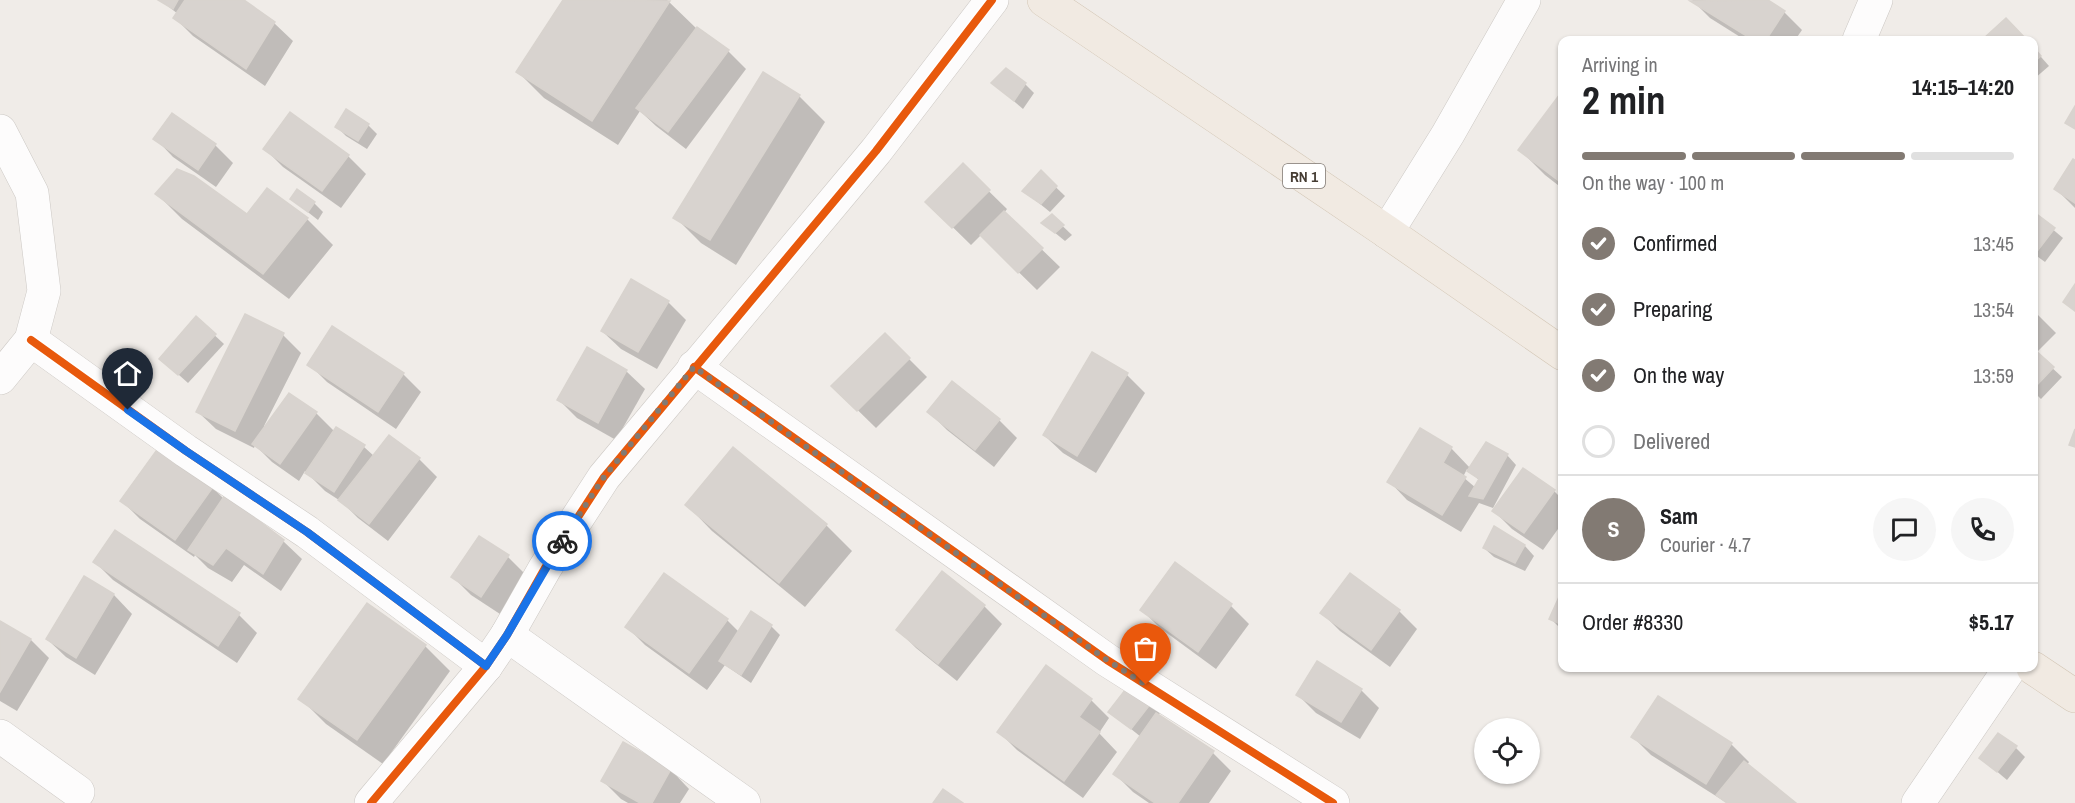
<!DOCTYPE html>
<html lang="en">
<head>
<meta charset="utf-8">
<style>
  body { margin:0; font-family:"Archivo Narrow",sans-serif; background:#f6f6f6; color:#202124; height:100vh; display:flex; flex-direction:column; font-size:22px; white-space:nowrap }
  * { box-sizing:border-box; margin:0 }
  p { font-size:20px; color:#757577 }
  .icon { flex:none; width:33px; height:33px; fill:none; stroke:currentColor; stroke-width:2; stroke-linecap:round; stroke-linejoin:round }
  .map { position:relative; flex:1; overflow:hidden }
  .panel { position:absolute; left:1558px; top:36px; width:480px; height:636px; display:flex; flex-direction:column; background:#fff; border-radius:12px; box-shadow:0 2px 4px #0004 }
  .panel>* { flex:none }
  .tools { position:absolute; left:1474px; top:718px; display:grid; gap:12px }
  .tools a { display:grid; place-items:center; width:66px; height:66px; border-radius:50%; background:#fff; box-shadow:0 2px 4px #0004; font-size:30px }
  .pin { position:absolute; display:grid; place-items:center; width:51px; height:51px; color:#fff; margin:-62px -26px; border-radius:50% 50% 50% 0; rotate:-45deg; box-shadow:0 0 6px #0007 }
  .pin .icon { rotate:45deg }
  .courier { position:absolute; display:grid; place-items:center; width:60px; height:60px; margin:-30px; border:4px solid #1a73e8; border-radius:50%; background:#fff; color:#222; box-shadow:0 2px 8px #0007 }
  .overview em { font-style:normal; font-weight:700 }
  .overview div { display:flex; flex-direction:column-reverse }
  .overview { display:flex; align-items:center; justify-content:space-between; height:102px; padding:0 24px }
  h1 { font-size:39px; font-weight:700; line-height:45px }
  .bar { display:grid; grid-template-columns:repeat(4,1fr); gap:9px 6px; align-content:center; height:72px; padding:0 24px }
  .bar i { height:8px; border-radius:4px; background:#e0e0e0 }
  .bar .selected { background:#827a73 }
  .bar p { grid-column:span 4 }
  .line { display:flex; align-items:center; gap:15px; padding:0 24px; border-top:2px solid #e0e0e0 }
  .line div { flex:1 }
  .round { display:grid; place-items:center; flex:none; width:63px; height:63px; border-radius:32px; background:#f6f6f6 }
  ol { padding:0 24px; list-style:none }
  li { display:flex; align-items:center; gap:18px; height:66px }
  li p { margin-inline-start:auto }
  li .icon { padding:6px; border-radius:50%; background:#827a73; color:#fff; stroke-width:4 }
  li:last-child { color:#757577 }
  li i { width:33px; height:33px; border:3px solid #e0e0e0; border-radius:50% }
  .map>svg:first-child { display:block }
</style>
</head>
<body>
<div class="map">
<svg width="2075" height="803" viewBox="0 0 2075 803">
  <rect width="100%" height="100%" fill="#f0ece8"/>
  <!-- shadow -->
  <g fill="#0003" fill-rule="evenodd">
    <path d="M160,0H242L274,23L293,41L265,86L193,36L175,18L178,14Z"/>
    <path d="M565,0H667L697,29L728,51L746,69L686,149L656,126L640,111L618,145L544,98L518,72Z"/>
    <path d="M1692,0H1765L1784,12L1802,30L1795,40H1745L1710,18Z"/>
    <path d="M2015,29L2026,40L1985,39Z"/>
    <path d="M2034,49L2049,66L2034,79Z"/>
    <path d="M763,74L800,97L825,122L736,265L701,243L675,217Z"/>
    <path d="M993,83L1025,84L1034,93L1023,109Z"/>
    <path d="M1563,92V189L1545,175L1520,150Z"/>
    <path d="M347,111L368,125L377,134L367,149L346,136L337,127Z"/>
    <path d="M155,138L215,145L233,163L216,187L173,157Z"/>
    <path d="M265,149L348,156L366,174L341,208L283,167Z"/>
    <path d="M2075,162V208L2056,189Z"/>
    <path d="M963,166L1007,209L1004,213L1060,267L1037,290L981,235L971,245L927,202Z"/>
    <path d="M1041,173L1065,196L1050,212L1024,191Z"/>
    <path d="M267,190L307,219L333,245L289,299L182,219L157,194L248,216Z"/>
    <path d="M291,199L314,203L323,212L318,220Z"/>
    <path d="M1052,216L1072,235L1065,241L1043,223Z"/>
    <path d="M2038,217L2063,238L2045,262L2034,254V222Z"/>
    <path d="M668,302L686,320L657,369L621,349L602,331Z"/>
    <path d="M2034,311L2056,333L2036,353L2062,377L2041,399L2034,392Z"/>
    <path d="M196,318L224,344L188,383L161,359Z"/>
    <path d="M283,335L301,353L264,426L316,413L335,432L364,447L374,456L419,459L437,477L388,541L358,518L342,502L325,491L305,471L299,481L272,462L255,445L254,448L216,429L197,411Z"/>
    <path d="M885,335L927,377L876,428L833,386Z"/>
    <path d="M309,364L403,374L421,392L396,429L327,382Z"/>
    <path d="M626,371L645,389L616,440L577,418L559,400Z"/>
    <path d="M1127,375L1145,393L1096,473L1063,453L1044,435Z"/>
    <path d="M929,412L999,420L1017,438L994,467L947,430Z"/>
    <path d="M1487,444L1507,455L1516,465L1493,508L1479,503L1461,532L1407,500L1389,481L1451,448L1470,468ZM1467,469L1480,481L1476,488L1463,477Z"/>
    <path d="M734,449L826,525L852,551L805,607L712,531L687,505Z"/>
    <path d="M213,488L224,499L225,497L283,541L302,559L281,591L244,565L232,582L208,568L195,555L194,557L140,519L122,501Z"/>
    <path d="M1554,491L1563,500V522L1543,550L1512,529L1494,511Z"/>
    <path d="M1494,528L1525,546L1534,556L1525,571L1494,557L1484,548Z"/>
    <path d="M508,557L526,575L500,614L471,595L453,577Z"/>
    <path d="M95,562L239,615L257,633L237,663L113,580Z"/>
    <path d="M1175,565L1231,606L1249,624L1216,669L1160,628L1142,610Z"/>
    <path d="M943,573L984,606L1002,624L957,681L916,648L898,630Z"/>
    <path d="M1350,575L1399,611L1417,629L1390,667L1340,631L1322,613Z"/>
    <path d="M84,578L114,595L132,614L95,675L66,657L47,639Z"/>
    <path d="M1563,592V631L1551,619Z"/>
    <path d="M751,614L771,626L780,635L751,683L725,665L707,690L645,645L627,627L727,620L739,632Z"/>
    <path d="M0,622L31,640L49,658L17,711L0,701Z"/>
    <path d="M425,646L450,671L383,764L326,724L300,698Z"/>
    <path d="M1361,690L1379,708L1360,739L1316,713L1298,695Z"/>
    <path d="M1091,700L1109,718L1099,733L1117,752L1083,798L1017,750L999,732Z"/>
    <path d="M1151,704L1160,713L1158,715L1213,753L1231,771L1209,803H1149L1133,792L1115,774L1141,737L1110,712Z"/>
    <path d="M1633,737L1731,744L1749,762L1747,765L1794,803H1727L1651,755Z"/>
    <path d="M2016,748L2025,757L2007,780L1981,758Z"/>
    <path d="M671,770L689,789L680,803H628L621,799L602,780Z"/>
  </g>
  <!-- building -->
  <g fill="#d8d3cf" stroke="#d8d3ce" stroke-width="1.5">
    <path d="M158,0H178L173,9Z"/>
    <path d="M185,0H244L275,22L246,69L173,18Z"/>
    <path d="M563,0L670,1L592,121L516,72Z"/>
    <path d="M1768,0L1785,11L1766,40H1753L1690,1Z"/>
    <path d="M2006,18L2027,40H1984L1983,39Z"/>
    <path d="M697,27L729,50L668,132L636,108Z"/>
    <path d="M2034,48L2041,56L2034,62Z"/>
    <path d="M1006,68L1026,83L1014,101L991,83Z"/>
    <path d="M763,72L800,95L710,240L673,218Z"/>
    <path d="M1563,90V184L1518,150Z"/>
    <path d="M2075,106V129L2065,123Z"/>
    <path d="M346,109L369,124L358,141L335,127Z"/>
    <path d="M290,112L349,155L322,191L263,149Z"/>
    <path d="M172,113L216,144L198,170L153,139Z"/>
    <path d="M2073,159L2075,160V203L2054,189Z"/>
    <path d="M963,163L990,190L952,228L925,202Z"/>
    <path d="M177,169L194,176L247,214L267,188L308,218L263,274L155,194Z"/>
    <path d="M1041,170L1057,186L1041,204L1022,191Z"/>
    <path d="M297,189L315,202L308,212L290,199Z"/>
    <path d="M1004,211L1043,248L1018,273L980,235Z"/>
    <path d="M1052,214L1064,225L1055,233L1041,223Z"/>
    <path d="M2038,215L2055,228L2035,254L2034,220Z"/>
    <path d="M631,279L669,301L638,352L601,331Z"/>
    <path d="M2075,284V311L2063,302Z"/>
    <path d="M245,314L284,333L235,431L196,412Z"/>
    <path d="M196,316L216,334L178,375L159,359Z"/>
    <path d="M332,326L404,373L378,412L307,365Z"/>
    <path d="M885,333L910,358L857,411L831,386Z"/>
    <path d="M587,347L627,370L598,423L557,400Z"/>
    <path d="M2034,349L2054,367L2034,388Z"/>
    <path d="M1092,352L1128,373L1077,456L1043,435Z"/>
    <path d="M952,381L1000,419L975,450L927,412Z"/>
    <path d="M289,393L317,412L280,464L252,444Z"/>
    <path d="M336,427L365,445L334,492L305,473Z"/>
    <path d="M1420,428L1452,447L1443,463L1466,477L1442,515L1387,482Z"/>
    <path d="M2075,429V447L2069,445Z"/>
    <path d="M389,435L420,458L369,524L338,500Z"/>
    <path d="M1486,442L1508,454L1483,499L1469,496L1479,479L1467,471Z"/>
    <path d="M159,447L213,487L175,540L120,501Z"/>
    <path d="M733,447L827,524L779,583L685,505Z"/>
    <path d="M1523,468L1555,490L1524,533L1492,511Z"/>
    <path d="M225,495L284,540L263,574L226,548L213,565L188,550Z"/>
    <path d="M1494,526L1525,545L1515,563L1483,548Z"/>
    <path d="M115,530L240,613L218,646L93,562Z"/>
    <path d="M479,536L509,555L481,597L451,577Z"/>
    <path d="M1175,562L1232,604L1198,652L1140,610Z"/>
    <path d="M942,571L985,605L938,664L896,630Z"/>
    <path d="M664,573L728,619L689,673L625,627Z"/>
    <path d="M1350,573L1400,610L1371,650L1320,613Z"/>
    <path d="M84,576L114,594L76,658L46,639Z"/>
    <path d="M1563,588V625L1549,619Z"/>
    <path d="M367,603L426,645L357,740L298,699Z"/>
    <path d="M751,611L772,625L741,675L719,661Z"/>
    <path d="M0,621L31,639L0,692Z"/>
    <path d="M1317,661L1362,689L1341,722L1296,695Z"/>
    <path d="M1046,665L1092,699L1079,717L1100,732L1064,781L997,732Z"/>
    <path d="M1129,685L1152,702L1131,729L1108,712Z"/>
    <path d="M1658,696L1732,743L1706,784L1631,737Z"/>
    <path d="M1156,713L1214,751L1178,803H1155L1113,774Z"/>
    <path d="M1998,733L2017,746L1997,772L1979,758Z"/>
    <path d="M623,742L671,769L652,803H640L601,781Z"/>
    <path d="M1744,761L1796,803H1727L1716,795Z"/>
    <path d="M943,789L963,803H933Z"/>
  </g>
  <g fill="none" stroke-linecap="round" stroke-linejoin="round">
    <defs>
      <g id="minor">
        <path d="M1859,40L1876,0"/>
        <path d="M0,131L32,193L44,291L31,340L0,378"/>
        <path d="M1387,232L1448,134L1524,0"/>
        <path d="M31,340L186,451L307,532L486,666"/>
        <path d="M694,367L1107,660L1333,803"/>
        <path d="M507,635L744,803"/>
        <path d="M0,736L78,792"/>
        <path d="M371,803L486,666L507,635L545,568L604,477L876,151L992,0"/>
        <path d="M1918,803L2010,668"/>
      </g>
      <g id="major">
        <path d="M1044,0L1387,232L1563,354"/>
        <path d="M2033,668L2075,696"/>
      </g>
    </defs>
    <!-- minor casing -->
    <use href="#minor" stroke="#ccc8c4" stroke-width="34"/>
    <!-- major casing -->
    <use href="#major" stroke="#d3c6b5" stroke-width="34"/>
    <!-- minor -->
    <use href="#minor" stroke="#fdfcfc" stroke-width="33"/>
    <!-- major -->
    <use href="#major" stroke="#f1eae2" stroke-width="33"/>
    <defs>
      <g id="cycleway">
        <path d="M31,340L186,451L307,532L486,666"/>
        <path d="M694,367L1107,660L1333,803"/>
        <path d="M371,803L486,666L507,635L545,568L604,477L876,151L992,0"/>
      </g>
    </defs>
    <!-- cycleway casing -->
    <use href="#cycleway" stroke="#fff" stroke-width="11"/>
    <!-- cycleway -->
    <use href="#cycleway" stroke="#e8590c" stroke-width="8"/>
  </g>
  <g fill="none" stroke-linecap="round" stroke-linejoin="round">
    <!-- done -->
    <path stroke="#827a73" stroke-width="6" stroke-dasharray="0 10.8" d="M562,541L604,477L694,367L1107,660L1146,685"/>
    <!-- route -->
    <path stroke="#1a73e8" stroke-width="8" d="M128,410L186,451L307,532L486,666L507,635L562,541"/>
  </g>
  <g text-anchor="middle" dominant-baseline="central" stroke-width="4.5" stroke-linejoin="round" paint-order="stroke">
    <!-- shield labels -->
    <rect fill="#fff" stroke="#7e7771" stroke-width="1.5" x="1283" y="164" width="42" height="24" rx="4.5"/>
    <g font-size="15" font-weight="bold" fill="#463d34">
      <text x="1304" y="176">RN 1</text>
    </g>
  </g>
</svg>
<div class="tools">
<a><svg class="icon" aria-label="locate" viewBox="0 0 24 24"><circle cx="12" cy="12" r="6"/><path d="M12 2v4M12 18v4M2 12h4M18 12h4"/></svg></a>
</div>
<div class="pin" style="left:1146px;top:685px;background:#ea580c"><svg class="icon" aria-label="bag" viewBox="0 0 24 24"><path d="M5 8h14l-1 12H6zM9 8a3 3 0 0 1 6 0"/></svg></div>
<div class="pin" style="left:128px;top:410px;background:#1f2937"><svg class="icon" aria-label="home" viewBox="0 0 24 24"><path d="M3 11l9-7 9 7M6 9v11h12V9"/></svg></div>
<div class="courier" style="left:562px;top:541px"><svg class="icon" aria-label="bike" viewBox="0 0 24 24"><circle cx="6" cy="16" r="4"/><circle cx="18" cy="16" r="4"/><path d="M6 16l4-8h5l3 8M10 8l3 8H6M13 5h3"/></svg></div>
<section class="panel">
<div class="overview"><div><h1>2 min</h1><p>Arriving in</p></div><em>14:15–14:20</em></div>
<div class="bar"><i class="selected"></i><i class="selected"></i><i class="selected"></i><i></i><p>On the way · 100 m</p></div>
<ol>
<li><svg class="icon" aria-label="check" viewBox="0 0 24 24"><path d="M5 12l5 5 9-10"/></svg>Confirmed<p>13:45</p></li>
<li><svg class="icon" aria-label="check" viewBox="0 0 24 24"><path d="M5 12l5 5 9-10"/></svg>Preparing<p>13:54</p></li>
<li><svg class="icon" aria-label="check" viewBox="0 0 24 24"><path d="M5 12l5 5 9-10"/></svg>On the way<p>13:59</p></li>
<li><i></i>Delivered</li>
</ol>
<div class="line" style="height:108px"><b class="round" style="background:#827a73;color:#fff">S</b><div><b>Sam</b><p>Courier · 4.7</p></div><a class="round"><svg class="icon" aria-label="chat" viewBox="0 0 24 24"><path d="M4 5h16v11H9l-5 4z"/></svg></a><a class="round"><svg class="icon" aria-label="phone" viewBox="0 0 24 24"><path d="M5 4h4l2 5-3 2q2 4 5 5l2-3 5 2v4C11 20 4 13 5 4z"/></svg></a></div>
<div class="line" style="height:78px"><div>Order #8330</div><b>$5.17</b></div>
</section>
</div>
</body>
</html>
